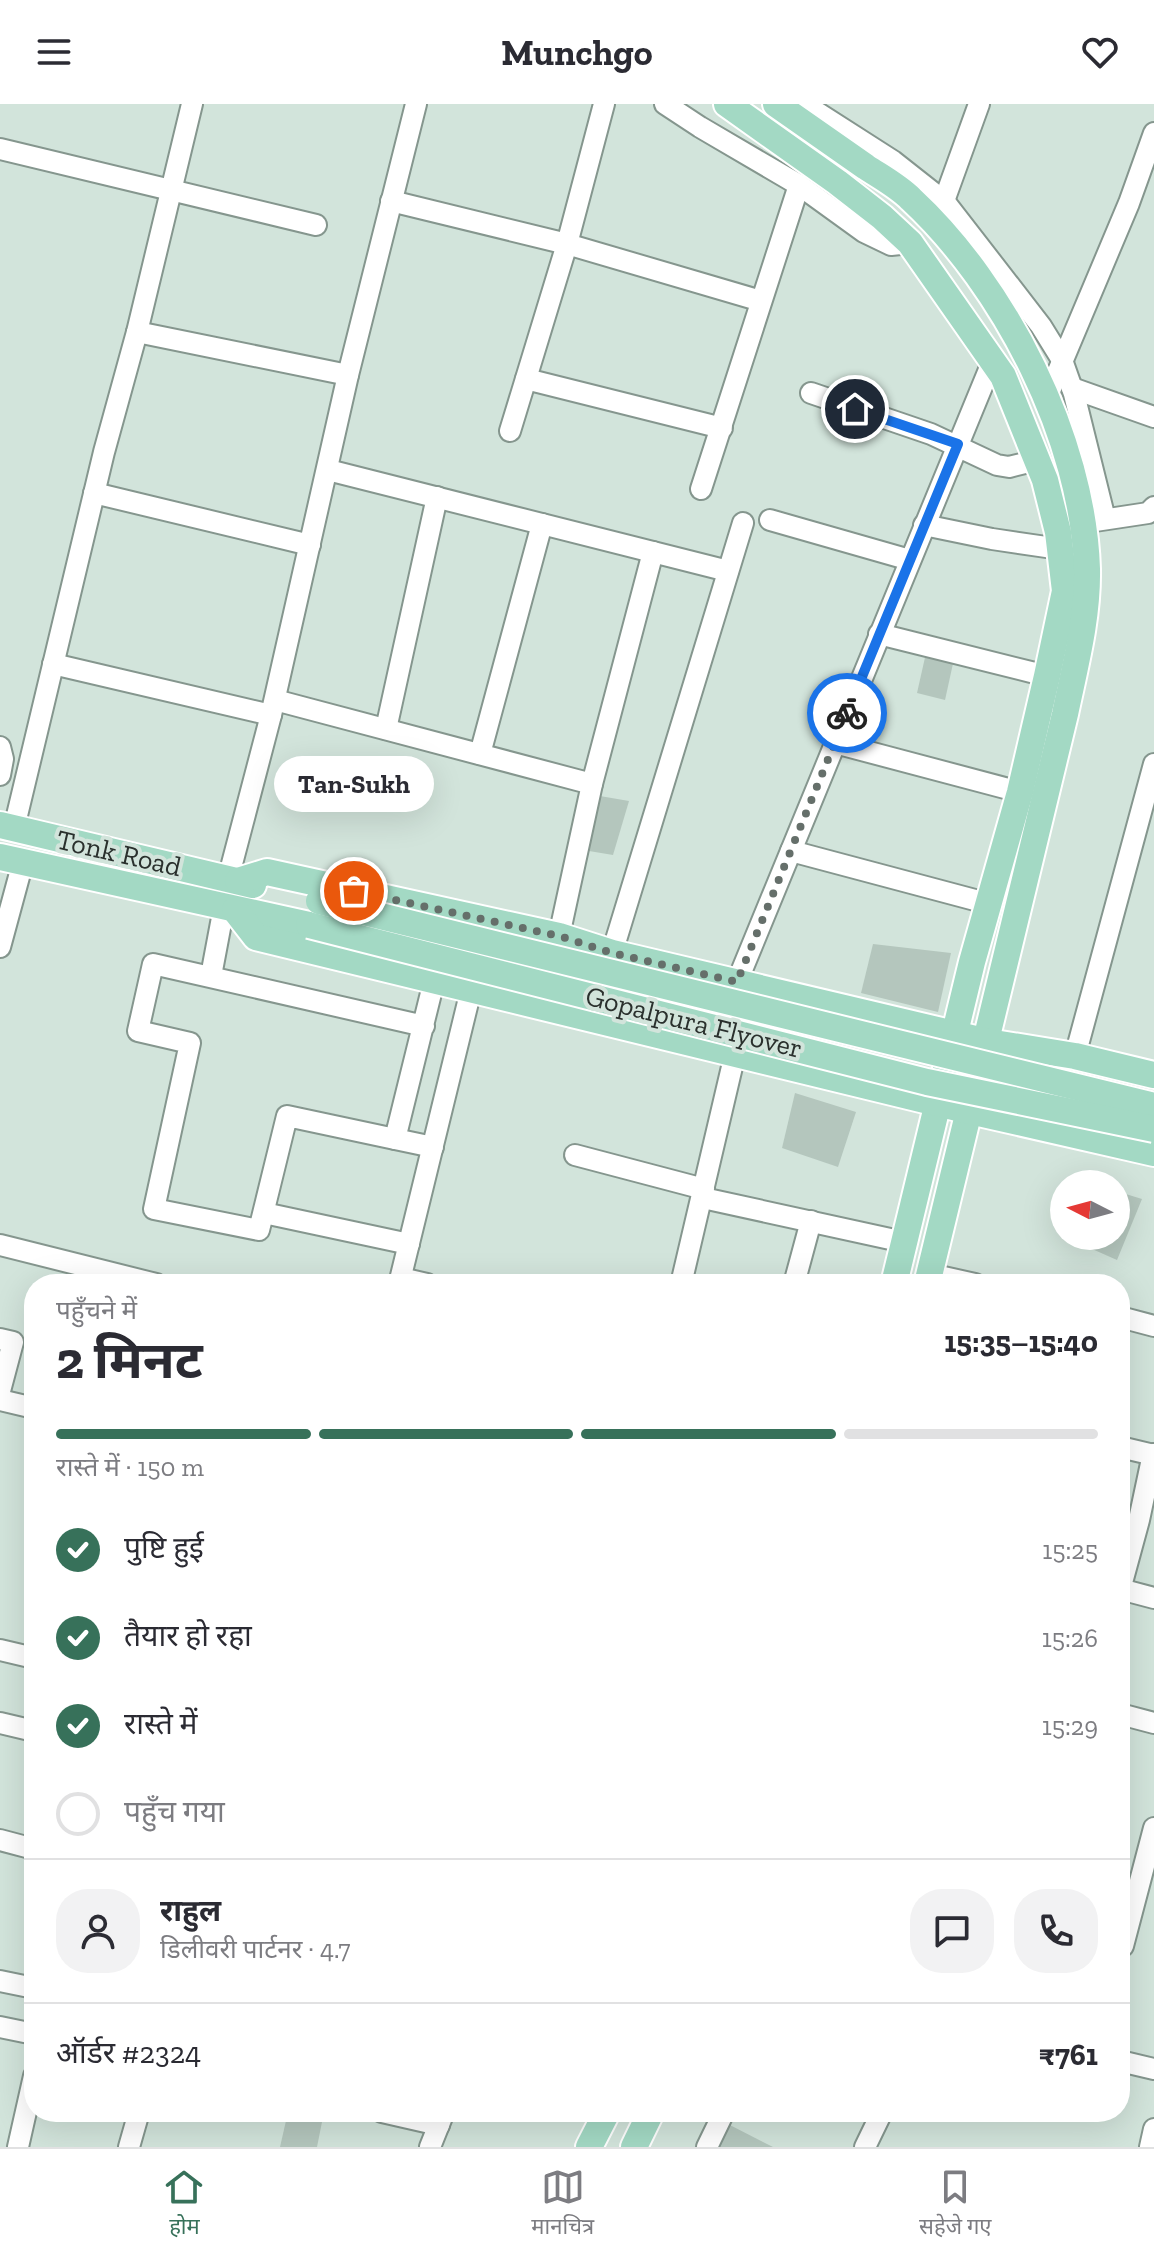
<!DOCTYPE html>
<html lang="hi">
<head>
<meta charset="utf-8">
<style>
  body { margin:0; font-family:"Zilla Slab","Noto Sans Devanagari",serif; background:#f2f2f3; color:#2b2b33; height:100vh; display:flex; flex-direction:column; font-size:30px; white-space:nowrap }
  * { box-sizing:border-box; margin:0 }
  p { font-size:26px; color:#7c7c81 }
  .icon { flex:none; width:44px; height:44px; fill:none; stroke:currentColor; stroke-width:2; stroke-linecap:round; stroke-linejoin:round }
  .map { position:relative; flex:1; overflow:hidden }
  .details { position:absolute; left:24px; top:1170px; width:1106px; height:848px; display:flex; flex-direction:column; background:#fff; border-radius:32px; box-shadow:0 8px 32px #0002 }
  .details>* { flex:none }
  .needle { width:52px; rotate:276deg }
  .tools { position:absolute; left:1050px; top:1066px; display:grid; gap:16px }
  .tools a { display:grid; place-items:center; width:80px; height:80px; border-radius:50%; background:#fff; box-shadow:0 8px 32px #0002; font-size:40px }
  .pin { position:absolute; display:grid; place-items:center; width:68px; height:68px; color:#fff; margin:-34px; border:4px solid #fff; border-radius:50%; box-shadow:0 2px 8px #0007 }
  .courier { position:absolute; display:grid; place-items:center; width:80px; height:80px; margin:-40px; border:6px solid #1a73e8; border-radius:50%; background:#fff; color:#222; box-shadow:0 2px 10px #0007 }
  .bubble { position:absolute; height:56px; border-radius:28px; background:#fff; box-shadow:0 8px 32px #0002; font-size:26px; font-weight:700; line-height:56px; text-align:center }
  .headline em { font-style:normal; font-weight:700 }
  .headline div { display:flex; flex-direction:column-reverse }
  .headline { display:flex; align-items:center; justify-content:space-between; height:136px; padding:0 32px }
  h1 { font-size:52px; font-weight:700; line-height:60px }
  .bar { display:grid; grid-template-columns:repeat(4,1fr); gap:12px 8px; align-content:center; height:96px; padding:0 32px }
  .bar i { height:10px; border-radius:6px; background:#e1e1e2 }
  .bar .on { background:#37715a }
  .bar p { grid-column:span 4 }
  .line { display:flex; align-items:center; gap:20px; padding:0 32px; border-top:2px solid #e1e1e2 }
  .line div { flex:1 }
  .round { display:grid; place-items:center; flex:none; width:84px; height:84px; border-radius:32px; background:#f2f2f3 }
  ol { padding:0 32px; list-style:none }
  li { display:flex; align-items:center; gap:24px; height:88px }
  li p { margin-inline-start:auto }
  li .icon { padding:8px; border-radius:50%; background:#37715a; color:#fff; stroke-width:4 }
  li:last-child { color:#7c7c81 }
  li i { width:44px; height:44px; border:4px solid #e1e1e2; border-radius:50% }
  header { display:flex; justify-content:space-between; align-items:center; height:104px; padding:0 32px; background:#fff; font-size:36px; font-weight:700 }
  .menu { display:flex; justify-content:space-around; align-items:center; height:112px; border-top:2px solid #e1e1e2; background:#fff; font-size:22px; color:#7c7c81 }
  .menu a { display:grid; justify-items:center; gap:4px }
  .menu .on { color:#37715a }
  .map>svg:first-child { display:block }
</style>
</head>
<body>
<header><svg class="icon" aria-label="menu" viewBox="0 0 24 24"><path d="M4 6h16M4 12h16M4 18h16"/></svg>Munchgo<svg class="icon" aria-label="heart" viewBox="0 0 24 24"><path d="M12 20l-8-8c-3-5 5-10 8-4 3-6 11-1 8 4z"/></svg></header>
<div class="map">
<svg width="1154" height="2043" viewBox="0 0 1154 2043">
  <rect width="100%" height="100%" fill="#d2e4db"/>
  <!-- building -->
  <g fill="#b4c6bd">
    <path d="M926,549L954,555L945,596L917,589Z"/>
    <path d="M594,691L629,697L613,751L583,746Z"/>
    <path d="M873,840L951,849L938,908L861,889Z"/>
    <path d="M795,989L856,1008L838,1063L782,1044Z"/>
    <path d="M1116,1087L1142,1095L1117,1156L1083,1141L1085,1132H1116Z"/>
    <path d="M288,2008H324L317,2043H280Z"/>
    <path d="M724,2018L773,2043H711Z"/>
  </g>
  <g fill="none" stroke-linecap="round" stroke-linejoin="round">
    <defs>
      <g id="minor">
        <path d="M665,0L700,23L799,81L864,128L891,141L910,139"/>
        <path d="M804,0L893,57L945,98L1041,222L1062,256L1074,290L1105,415"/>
        <path d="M0,45L316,121"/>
        <path d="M391,97L567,140L761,197"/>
        <path d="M940,108L979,0"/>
        <path d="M137,228L348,271"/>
        <path d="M526,275L722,324"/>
        <path d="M1072,284L1154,313"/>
        <path d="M811,289L931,330L997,361L1009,363L1037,356"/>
        <path d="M1046,296L1129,99L1154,29"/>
        <path d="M510,327L567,140L604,0"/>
        <path d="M328,366L728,467"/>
        <path d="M701,385L799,81"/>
        <path d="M94,389L310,441"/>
        <path d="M770,416L910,456"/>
        <path d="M1095,417L1148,409L1154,403"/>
        <path d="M924,421L992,435L1060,445"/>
        <path d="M879,530L1047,572"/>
        <path d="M53,560L271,611"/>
        <path d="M275,596L592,680"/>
        <path d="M386,625L437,393"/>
        <path d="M835,639L1020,688"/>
        <path d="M0,643L3,655L0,671"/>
        <path d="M480,650L542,420"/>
        <path d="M14,724L104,348L137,228L192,0"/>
        <path d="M791,747L990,800"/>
        <path d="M228,775L271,611L348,271L416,0"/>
        <path d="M559,832L592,680L653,448"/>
        <path d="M0,843L23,758"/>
        <path d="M612,849L743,419"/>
        <path d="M211,872L224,803"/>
        <path d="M737,878L993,256"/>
        <path d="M424,922L153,860L138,927L190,939L154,1105L259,1126L287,1012L395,1035L434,877"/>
        <path d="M1075,952L1154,660"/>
        <path d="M395,1035L433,1043"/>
        <path d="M575,1051L704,1085"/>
        <path d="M703,1094L904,1138"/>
        <path d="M264,1109L409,1140"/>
        <path d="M0,1141L156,1180"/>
        <path d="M930,1170L975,1180"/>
        <path d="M401,1174L427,1180"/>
        <path d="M399,1180L471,886"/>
        <path d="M681,1180L735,950"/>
        <path d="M794,1180L811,1117"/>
        <path d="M1120,1213L1154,1222"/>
        <path d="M0,1235L13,1238L0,1287"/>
        <path d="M0,1296L34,1304"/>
        <path d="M1120,1343L1154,1351"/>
        <path d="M1120,1485L1154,1494"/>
        <path d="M1120,1486L1139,1416L1153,1350"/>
        <path d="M0,1546L34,1554"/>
        <path d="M1120,1610L1154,1619"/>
        <path d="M0,1619L34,1627"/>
        <path d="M0,1736L34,1745"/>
        <path d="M1123,1842L1154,1724"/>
        <path d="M0,1877L34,1884"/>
        <path d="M0,1923L34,1930"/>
        <path d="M1120,1957L1154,1965"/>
        <path d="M382,2008L439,2021"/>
        <path d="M18,2043L34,1972"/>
        <path d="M129,2043L139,2008"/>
        <path d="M430,2043L444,2008"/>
        <path d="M707,2043L724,2008"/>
        <path d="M865,2043L882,2008"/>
        <path d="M1150,2043L1154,2025"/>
      </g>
      <g id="major">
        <path d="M727,0L837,78L882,113L910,139L1003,272L1045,376L1058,428L1065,487L1047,572L1020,688L972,858L894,1180"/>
        <path d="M776,0C806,21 836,42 866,63C881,73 898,82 911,95C1005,182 1083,335 1087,465C1088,514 1075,562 1065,610L927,1180"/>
        <path d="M0,721L253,781"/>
        <path d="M0,753L309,821"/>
        <path d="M238,777L267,768L559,832L612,849L988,938L1075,952L1154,971"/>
        <path d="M235,806L256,833L970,1007L1154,1049"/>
        <path d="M589,2043L607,2008"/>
        <path d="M634,2043L651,2008"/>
      </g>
    </defs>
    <!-- minor casing -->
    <use href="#minor" stroke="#85968e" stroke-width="24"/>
    <!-- major casing -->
    <use href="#major" stroke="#fff" stroke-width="30"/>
    <!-- minor -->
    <use href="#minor" stroke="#fff" stroke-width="20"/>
    <!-- major -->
    <use href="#major" stroke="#a3d9c4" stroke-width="26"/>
    <defs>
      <g id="major-bridge">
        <path d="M319,797L1154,1002"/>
        <path d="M309,821L927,978L1154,1025"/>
      </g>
    </defs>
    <!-- major-bridge casing -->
    <use href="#major-bridge" stroke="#fff" stroke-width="30" stroke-linecap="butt"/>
    <!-- major-bridge -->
    <use href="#major-bridge" stroke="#a3d9c4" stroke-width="26"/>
  </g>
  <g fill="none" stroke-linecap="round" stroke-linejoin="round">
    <!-- done -->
    <path stroke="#656f6a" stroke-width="8" stroke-dasharray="0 14.4" d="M354,787L559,832L612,849L737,878L847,609"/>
    <!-- route -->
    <path stroke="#1a73e8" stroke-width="10" d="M847,609L958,340L855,305"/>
  </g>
  <g text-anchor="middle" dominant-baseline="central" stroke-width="8" stroke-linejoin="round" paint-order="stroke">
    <!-- street labels -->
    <g font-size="28" fill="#2a302d" stroke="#d2e4db">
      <text transform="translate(119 749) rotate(13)">Tonk Road</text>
      <text transform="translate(694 918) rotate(14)">Gopalpura Flyover</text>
    </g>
  </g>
</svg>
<div class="tools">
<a><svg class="needle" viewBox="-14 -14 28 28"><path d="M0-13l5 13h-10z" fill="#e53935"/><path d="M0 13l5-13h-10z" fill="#7c7c81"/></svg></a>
</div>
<div class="pin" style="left:354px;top:787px;background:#ea580c"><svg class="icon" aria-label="bag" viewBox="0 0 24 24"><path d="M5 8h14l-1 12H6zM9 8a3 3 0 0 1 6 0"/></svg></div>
<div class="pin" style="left:855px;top:305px;background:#1f2937"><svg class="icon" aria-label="home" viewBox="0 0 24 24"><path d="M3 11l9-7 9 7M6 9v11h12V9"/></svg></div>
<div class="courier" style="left:847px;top:609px"><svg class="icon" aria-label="bike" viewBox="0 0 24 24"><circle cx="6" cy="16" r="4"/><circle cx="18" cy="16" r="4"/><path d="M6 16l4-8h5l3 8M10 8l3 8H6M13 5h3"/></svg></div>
<div class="bubble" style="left:274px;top:652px;width:160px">Tan-Sukh</div>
<section class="details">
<div class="headline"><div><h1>2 मिनट</h1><p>पहुँचने में</p></div><em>15:35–15:40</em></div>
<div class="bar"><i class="on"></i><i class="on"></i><i class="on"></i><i></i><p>रास्ते में · 150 m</p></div>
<ol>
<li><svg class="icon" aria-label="check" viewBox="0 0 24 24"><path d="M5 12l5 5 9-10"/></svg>पुष्टि हुई<p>15:25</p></li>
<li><svg class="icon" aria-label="check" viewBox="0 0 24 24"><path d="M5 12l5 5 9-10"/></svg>तैयार हो रहा<p>15:26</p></li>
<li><svg class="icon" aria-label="check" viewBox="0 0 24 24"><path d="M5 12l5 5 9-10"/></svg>रास्ते में<p>15:29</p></li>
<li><i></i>पहुँच गया</li>
</ol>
<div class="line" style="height:144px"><a class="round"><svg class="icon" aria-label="person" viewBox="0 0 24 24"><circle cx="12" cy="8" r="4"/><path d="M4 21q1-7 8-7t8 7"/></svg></a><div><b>राहुल</b><p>डिलीवरी पार्टनर · 4.7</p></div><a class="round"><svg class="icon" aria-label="chat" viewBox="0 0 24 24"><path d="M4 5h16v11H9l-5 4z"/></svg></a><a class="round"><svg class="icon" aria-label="phone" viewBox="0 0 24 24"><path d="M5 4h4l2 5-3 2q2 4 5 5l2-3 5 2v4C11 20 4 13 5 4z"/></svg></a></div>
<div class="line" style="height:104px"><div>ऑर्डर #2324</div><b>₹761</b></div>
</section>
</div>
<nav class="menu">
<a class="on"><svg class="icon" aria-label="home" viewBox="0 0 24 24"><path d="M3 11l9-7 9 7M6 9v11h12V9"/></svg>होम</a>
<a><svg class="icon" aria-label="map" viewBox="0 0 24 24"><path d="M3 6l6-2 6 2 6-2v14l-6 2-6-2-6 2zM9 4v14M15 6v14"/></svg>मानचित्र</a>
<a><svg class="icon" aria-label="saved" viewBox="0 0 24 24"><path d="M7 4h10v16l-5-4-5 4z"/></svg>सहेजे गए</a>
</nav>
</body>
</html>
